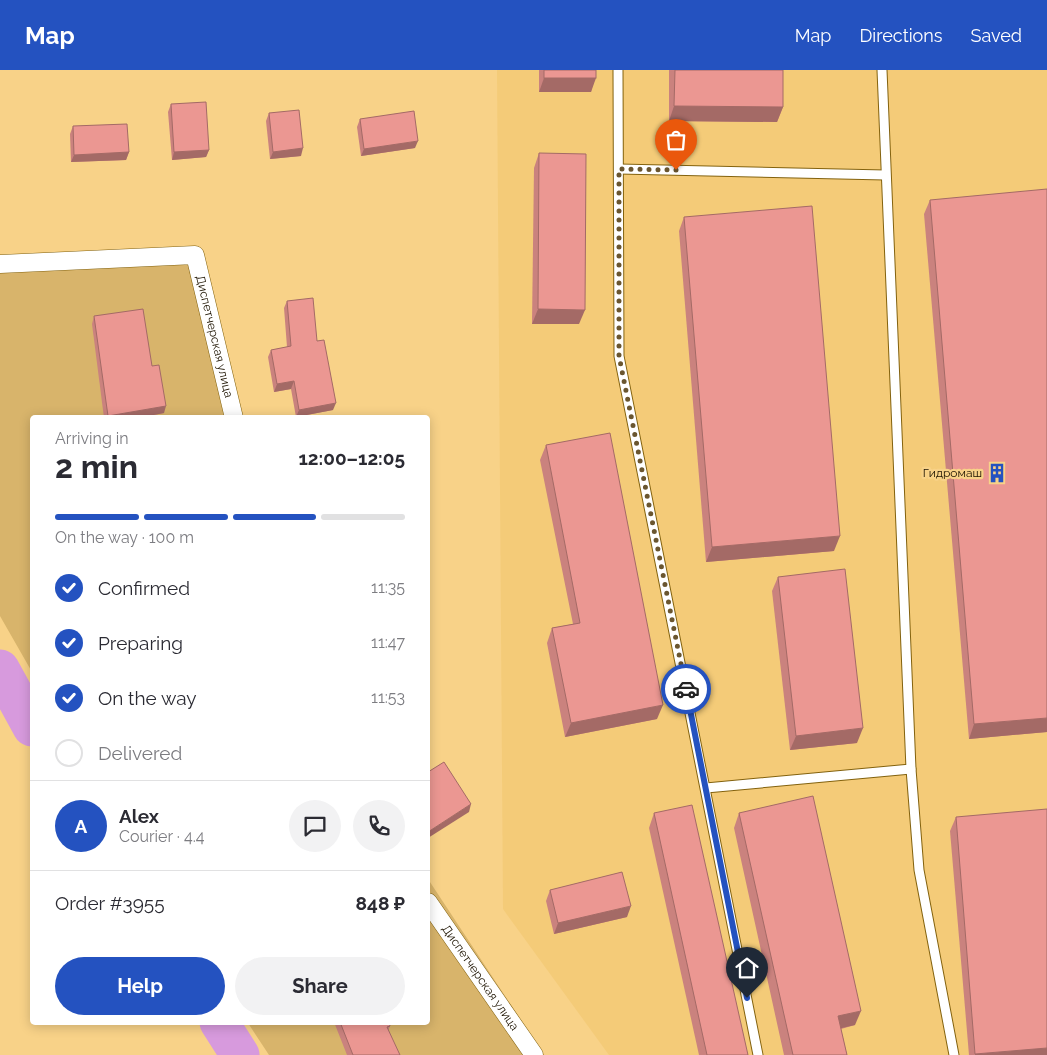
<!DOCTYPE html>
<html lang="en">
<head>
<meta charset="utf-8">
<style>
  body { margin:0; font-family:Raleway,sans-serif; background:#f2f2f3; color:#2b2b33; height:100vh; display:flex; flex-direction:column; font-size:19px; white-space:nowrap }
  * { box-sizing:border-box; margin:0 }
  p { font-size:16px; color:#7c7c81 }
  .icon { flex:none; width:28px; height:28px; fill:none; stroke:currentColor; stroke-width:2; stroke-linecap:round; stroke-linejoin:round }
  .map { position:relative; flex:1; overflow:hidden }
  .sheet { position:absolute; left:30px; top:345px; width:400px; height:610px; display:flex; flex-direction:column; background:#fff; border-radius:5px; box-shadow:0 2px 12px #0003 }
  .sheet>* { flex:none }
  .pin { position:absolute; display:grid; place-items:center; width:42px; height:42px; color:#fff; margin:-51px -21px; border-radius:50% 50% 50% 0; rotate:-45deg; box-shadow:0 0 5px #0007 }
  .pin .icon { rotate:45deg }
  .courier { position:absolute; display:grid; place-items:center; width:50px; height:50px; margin:-25px; border:4px solid #2452c0; border-radius:50%; background:#fff; color:#222; box-shadow:0 1px 6px #0007 }
  .headline em { font-style:normal; font-weight:700 }
  .headline div { display:flex; flex-direction:column-reverse }
  .headline { display:flex; align-items:center; justify-content:space-between; height:85px; padding:0 25px }
  h1 { font-size:32px; font-weight:700; line-height:38px }
  .bar { display:grid; grid-template-columns:repeat(4,1fr); gap:8px 5px; align-content:center; height:60px; padding:0 25px }
  .bar i { height:6px; border-radius:4px; background:#e1e1e2 }
  .bar .selected { background:#2452c0 }
  .bar p { grid-column:span 4 }
  .line { display:flex; align-items:center; gap:12px; padding:0 25px; border-top:1px solid #e1e1e2 }
  .line div { flex:1 }
  .round { display:grid; place-items:center; flex:none; width:52px; height:52px; border-radius:26px; background:#f2f2f3 }
  ol { padding:0 25px; list-style:none }
  li { display:flex; align-items:center; gap:15px; height:55px }
  li p { margin-inline-start:auto }
  li .icon { padding:5px; border-radius:50%; background:#2452c0; color:#fff; stroke-width:4 }
  li:last-child { color:#7c7c81 }
  li i { width:28px; height:28px; border:2px solid #e1e1e2; border-radius:50% }
  .primary-button { display:flex; gap:10px; margin-top:auto; padding:10px 25px }
  .primary-button a { flex:1; height:58px; border-radius:30px; background:#2452c0; color:#fff; font-size:20px; font-weight:700; line-height:58px; text-align:center }
  .primary-button a+a { background:#f2f2f3; color:#2b2b33 }
  header { display:flex; align-items:center; gap:30px; box-sizing:border-box; height:70px; padding:0 25px; background:#2452c0; color:#fff }
  header strong { font-size:24px }
  nav { display:flex; gap:28px; margin-inline-start:auto; font-size:18px }
  .map>svg:first-child { display:block }
</style>
</head>
<body>
<header>
<strong>Map</strong>
<nav><a>Map</a><a>Directions</a><a>Saved</a></nav>
</header>
<div class="map">
<svg width="1047" height="985" viewBox="0 0 1047 985">
  <rect width="100%" height="100%" fill="#f8d288"/>
  <!-- built -->
  <path fill="#f4cb78" d="M497,0H1047V985H609L503,839Z"/>
  <!-- green -->
  <g fill="#d8b46b">
    <path d="M0,187L189,189L224,347L32,348V602L0,546Z"/>
    <path d="M428,809L544,985H269L248,953L428,952Z"/>
  </g>
  <g fill="none" stroke-linecap="round" stroke-linejoin="round">
    <!-- river -->
    <g stroke="#d79add" stroke-width="39">
      <path d="M0,599L32,657"/>
      <path d="M219,952L240,985"/>
    </g>
    <defs>
      <g id="service">
        <path d="M618,0L619,286L758,985"/>
        <path d="M882,0L911,699L919,800L954,985"/>
        <path d="M619,99L885,105"/>
        <path d="M706,718L911,699"/>
      </g>
      <g id="minor">
        <path id="s1" d="M0,194L195,185L234,348"/>
        <path id="s2" d="M428,832L534,985"/>
      </g>
    </defs>
    <!-- service casing -->
    <use href="#service" stroke="#83620e" stroke-width="11"/>
    <!-- minor casing -->
    <use href="#minor" stroke="#83620e" stroke-width="19"/>
    <!-- service -->
    <use href="#service" stroke="#fff" stroke-width="9"/>
    <!-- minor -->
    <use href="#minor" stroke="#fff" stroke-width="18"/>
  </g>
  <!-- wall -->
  <g fill="#ca827e">
    <path d="M539,0H596L591,22H539Z"/>
    <path d="M669,0H783V37L777,52L669,51Z"/>
    <path d="M171,34L209,80L206,87L172,90L168,42Z"/>
    <path d="M269,43L301,86L270,89L266,51Z"/>
    <path d="M360,49L415,78L361,86L357,57Z"/>
    <path d="M73,56L129,82L126,90L71,92L70,64Z"/>
    <path d="M539,83L579,254H532L534,98Z"/>
    <path d="M930,130L1047,662L969,669L924,144Z"/>
    <path d="M684,147L834,481L706,492L679,161Z"/>
    <path d="M287,231L317,271L333,340L296,347L291,319L274,322L268,287L271,280L287,277L284,238Z"/>
    <path d="M94,246L152,296L164,343L138,348H104L92,254Z"/>
    <path d="M546,375L657,649L565,667L547,573L552,558L573,554L540,390Z"/>
    <path d="M778,507L857,673L790,680L772,521Z"/>
    <path d="M654,743L748,985H699L649,758Z"/>
    <path d="M739,743L855,955L841,959L847,985H784L734,758Z"/>
    <path d="M956,747L1047,985H969L950,761Z"/>
    <path d="M550,820L627,847L554,864L546,831Z"/>
    <path d="M334,952H389L390,956L388,961L400,985H347Z"/>
  </g>
  <!-- shaded-wall -->
  <g fill="#a46a66">
    <path d="M544,8H596L591,22H539Z"/>
    <path d="M674,36L783,37L777,52L669,51Z"/>
    <path d="M418,71L415,78L361,86L364,79Z"/>
    <path d="M303,78L301,86L270,89L273,82Z"/>
    <path d="M209,80L206,87L172,90L174,82Z"/>
    <path d="M129,82L126,90L71,92L74,85Z"/>
    <path d="M538,239L585,240L579,254H532Z"/>
    <path d="M294,311L291,319L274,322L277,314Z"/>
    <path d="M336,333L333,340L296,347L299,340Z"/>
    <path d="M166,336L164,343L138,348H107L108,346Z"/>
    <path d="M840,466L834,481L706,492L712,477Z"/>
    <path d="M663,635L657,649L565,667L571,653Z"/>
    <path d="M1047,648V662L969,669L974,654Z"/>
    <path d="M863,658L857,673L790,680L796,666Z"/>
    <path d="M471,734L469,742L428,768V762Z"/>
    <path d="M631,836L627,847L554,864L558,853Z"/>
    <path d="M861,941L855,955L833,960L838,946Z"/>
    <path d="M1047,978V985H975V984Z"/>
  </g>
  <!-- building -->
  <g fill="#eb9792" stroke="#a46a66">
    <rect x="544" y="0" width="52" height="8"/>
    <path d="M675,0H783V37L674,36Z"/>
    <path d="M206,32L209,80L174,82L171,34Z"/>
    <path d="M299,40L303,78L273,82L269,43Z"/>
    <path d="M414,41L418,71L364,79L360,49Z"/>
    <path d="M127,54L129,82L74,85L73,56Z"/>
    <path d="M539,83L586,84L585,240L538,239Z"/>
    <path d="M1047,119V648L974,654L930,130Z"/>
    <path d="M812,136L840,466L712,477L684,147Z"/>
    <path d="M313,228L317,271L324,270L336,333L299,340L294,311L277,314L271,280L291,276L287,231Z"/>
    <path d="M143,239L152,296L159,295L166,336L108,346L94,246Z"/>
    <path d="M610,363L663,635L571,653L552,558L580,553L546,375Z"/>
    <path d="M845,499L863,658L796,666L778,507Z"/>
    <path d="M444,692L471,734L428,762V702Z"/>
    <path d="M813,726L861,941L838,946L847,985H793L739,743Z"/>
    <path d="M692,735L748,985H707L654,743Z"/>
    <path d="M1047,739V978L975,984L956,747Z"/>
    <path d="M622,802L631,836L558,853L550,820Z"/>
    <path d="M340,952H389L390,956L387,957L400,985H353Z"/>
  </g>
  <g fill="none" stroke-linecap="round" stroke-linejoin="round">
    <!-- done -->
    <path stroke="#6a5630" stroke-width="5" stroke-dasharray="0 9" d="M676,100L619,99V286L686,619"/>
    <!-- route -->
    <path stroke="#2452c0" stroke-width="6" d="M686,619L747,928"/>
  </g>
  <!-- icons -->
  <defs>
    <symbol id="building-bare" viewBox="-9 -9 18 18"><path d="M-4-6H4V6H1V3H-1V6H-4ZM-2.5-4.3h1.7v1.8h-1.7ZM.8-4.3h1.7v1.8H.8ZM-2.5-1h1.7V.8h-1.7ZM.8-1h1.7V.8H.8Z" fill="#2452c0" stroke="#f8d288" stroke-width="2.5" paint-order="stroke"/></symbol>
  </defs>
  <g fill-rule="evenodd">
    <use href="#building-bare" x="983" y="389" width="28" height="28"/>
  </g>
  <g text-anchor="middle" dominant-baseline="central" stroke-width="4.5" stroke-linejoin="round" paint-order="stroke">
    <!-- street labels -->
    <g font-size="12" fill="#1d1300" stroke="#f8d288">
      <text stroke="none"><textPath href="#s1" startOffset="279">Диспетчерская улица</textPath></text>
      <text stroke="none"><textPath href="#s2" startOffset="92">Диспетчерская улица</textPath></text>
    </g>
    <!-- poi labels -->
    <g font-size="12" fill="#1d1300" stroke="#f8d288" text-anchor="end">
      <text x="982" y="403">Гидромаш</text>
    </g>
  </g>
</svg>
<div class="pin" style="left:676px;top:100px;background:#ea580c"><svg class="icon" aria-label="bag" viewBox="0 0 24 24"><path d="M5 8h14l-1 12H6zM9 8a3 3 0 0 1 6 0"/></svg></div>
<div class="pin" style="left:747px;top:928px;background:#1f2937"><svg class="icon" aria-label="home" viewBox="0 0 24 24"><path d="M3 11l9-7 9 7M6 9v11h12V9"/></svg></div>
<div class="courier" style="left:686px;top:619px"><svg class="icon" aria-label="car" viewBox="0 0 24 24"><path d="M5 17H2v-5l4-1 3-4h7l3 4 3 1v5h-3M9 17h6M6 11h13"/><circle cx="7" cy="17" r="2"/><circle cx="17" cy="17" r="2"/></svg></div>
<section class="sheet">
<div class="headline"><div><h1>2 min</h1><p>Arriving in</p></div><em>12:00–12:05</em></div>
<div class="bar"><i class="selected"></i><i class="selected"></i><i class="selected"></i><i></i><p>On the way · 100 m</p></div>
<ol>
<li><svg class="icon" aria-label="check" viewBox="0 0 24 24"><path d="M5 12l5 5 9-10"/></svg>Confirmed<p>11:35</p></li>
<li><svg class="icon" aria-label="check" viewBox="0 0 24 24"><path d="M5 12l5 5 9-10"/></svg>Preparing<p>11:47</p></li>
<li><svg class="icon" aria-label="check" viewBox="0 0 24 24"><path d="M5 12l5 5 9-10"/></svg>On the way<p>11:53</p></li>
<li><i></i>Delivered</li>
</ol>
<div class="line" style="height:90px"><b class="round" style="background:#2452c0;color:#fff">A</b><div><b>Alex</b><p>Courier · 4.4</p></div><a class="round"><svg class="icon" aria-label="chat" viewBox="0 0 24 24"><path d="M4 5h16v11H9l-5 4z"/></svg></a><a class="round"><svg class="icon" aria-label="phone" viewBox="0 0 24 24"><path d="M5 4h4l2 5-3 2q2 4 5 5l2-3 5 2v4C11 20 4 13 5 4z"/></svg></a></div>
<div class="line" style="height:65px"><div>Order #3955</div><b>848 ₽</b></div>
<div class="primary-button"><a>Help</a><a>Share</a></div>
</section>
</div>
</body>
</html>
